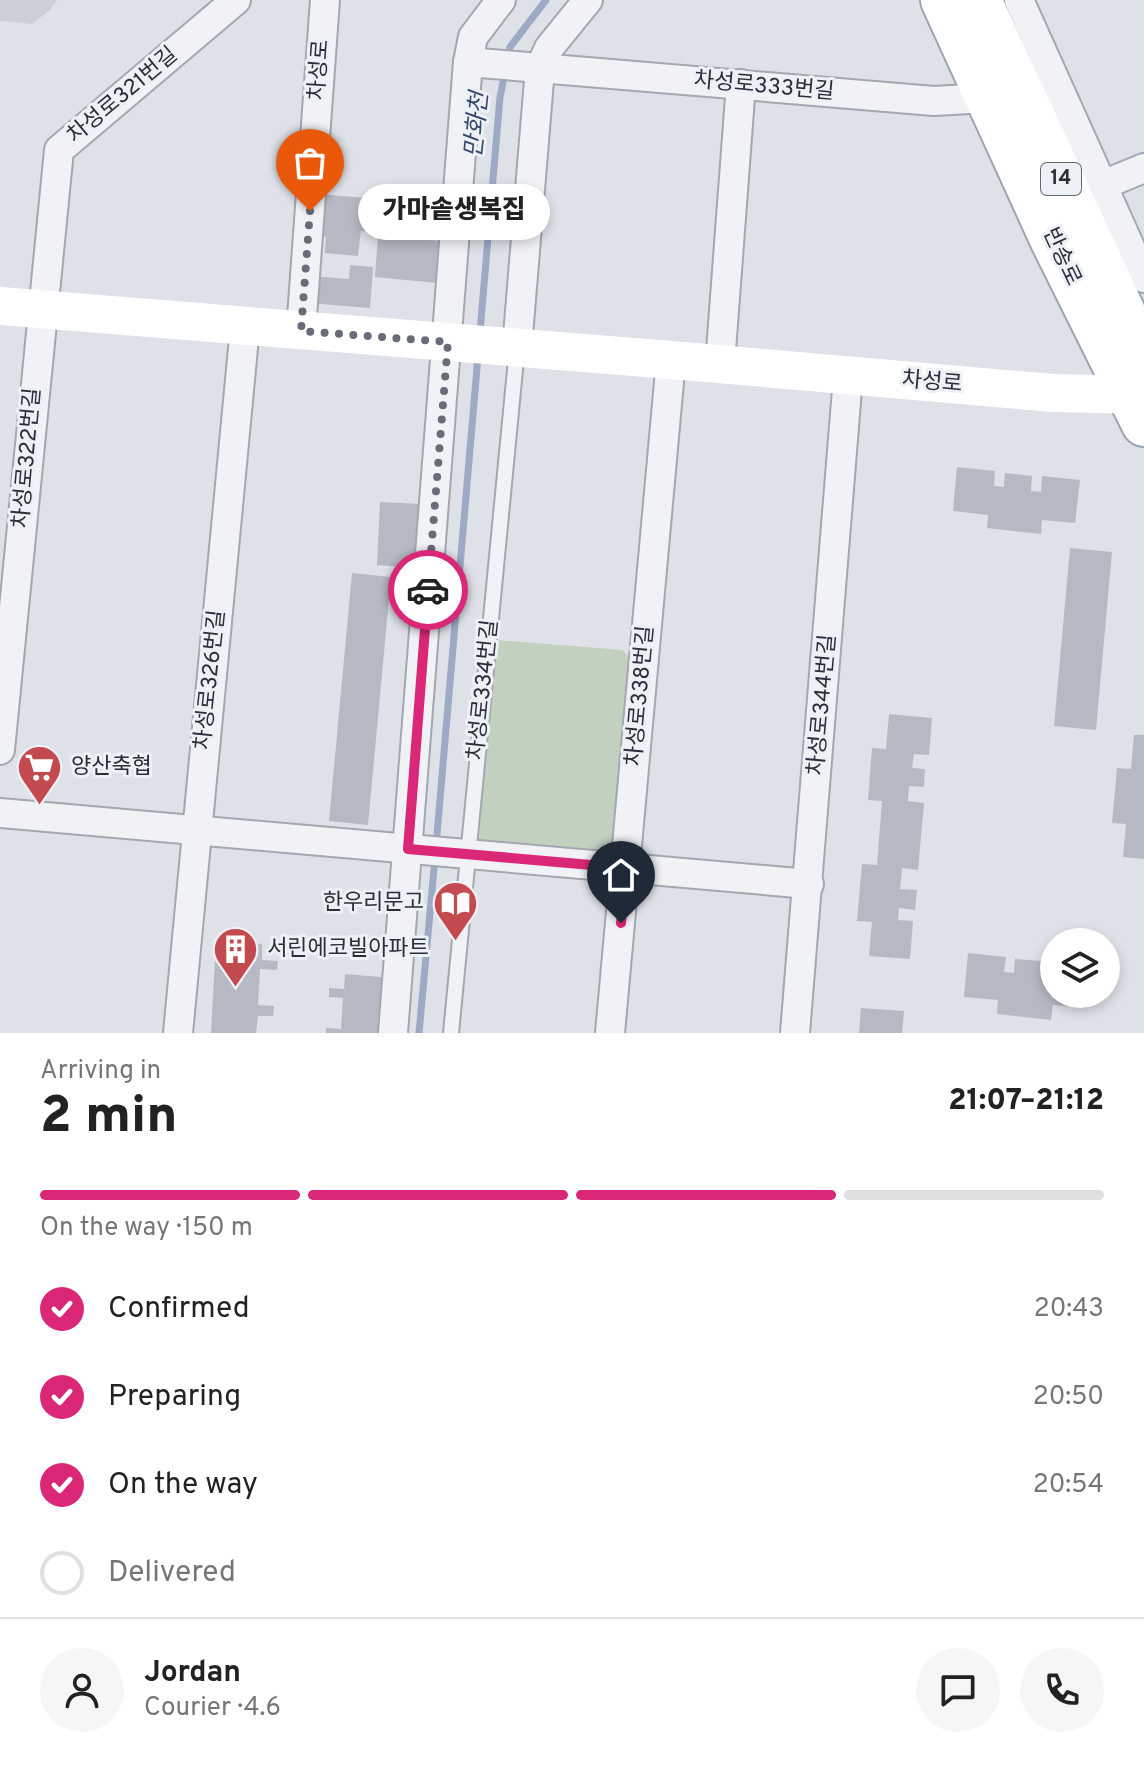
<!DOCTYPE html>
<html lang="en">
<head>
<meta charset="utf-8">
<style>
  body { margin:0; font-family:Overpass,"Noto Sans KR",sans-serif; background:#f6f6f6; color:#222; height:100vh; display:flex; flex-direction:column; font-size:30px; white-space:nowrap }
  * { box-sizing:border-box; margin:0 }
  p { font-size:26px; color:#767676 }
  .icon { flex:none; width:44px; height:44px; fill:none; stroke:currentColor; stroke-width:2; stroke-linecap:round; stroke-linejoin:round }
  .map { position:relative; height:1033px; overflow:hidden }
  .side { display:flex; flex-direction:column; background:#fff; flex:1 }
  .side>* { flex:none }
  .fabs { position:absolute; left:1040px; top:928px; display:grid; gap:16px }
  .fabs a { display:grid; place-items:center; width:80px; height:80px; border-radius:50%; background:#fff; box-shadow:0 4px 12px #0003; font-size:40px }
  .pin { position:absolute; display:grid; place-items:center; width:68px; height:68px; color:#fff; margin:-82px -34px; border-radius:50% 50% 50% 0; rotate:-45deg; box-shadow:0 0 8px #0007 }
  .pin .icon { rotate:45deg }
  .courier { position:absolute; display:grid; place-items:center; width:80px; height:80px; margin:-40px; border:6px solid #db2777; border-radius:50%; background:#fff; color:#222; box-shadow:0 2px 10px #0007 }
  .bubble { position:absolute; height:56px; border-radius:28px; background:#fff; box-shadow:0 4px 12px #0003; font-size:26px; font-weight:800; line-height:56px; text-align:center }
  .headline em { font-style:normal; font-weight:800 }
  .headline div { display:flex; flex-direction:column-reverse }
  .headline { display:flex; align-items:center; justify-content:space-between; height:136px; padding:0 40px }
  h1 { font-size:52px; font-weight:800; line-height:60px }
  .bar { display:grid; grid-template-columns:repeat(4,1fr); gap:12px 8px; align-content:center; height:96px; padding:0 40px }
  .bar i { height:10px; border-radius:6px; background:#e0e0e0 }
  .bar .selected { background:#db2777 }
  .bar p { grid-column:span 4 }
  .line { display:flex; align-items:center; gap:20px; padding:0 40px; border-top:2px solid #e0e0e0 }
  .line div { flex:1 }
  .round { display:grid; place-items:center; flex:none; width:84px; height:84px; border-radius:42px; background:#f6f6f6 }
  ol { padding:0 40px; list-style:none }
  li { display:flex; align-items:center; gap:24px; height:88px }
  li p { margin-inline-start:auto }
  li .icon { padding:8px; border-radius:50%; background:#db2777; color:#fff; stroke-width:4 }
  li:last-child { color:#767676 }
  li i { width:44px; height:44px; border:4px solid #e0e0e0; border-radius:50% }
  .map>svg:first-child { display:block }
</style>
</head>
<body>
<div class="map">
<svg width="1144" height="1033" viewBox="0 0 1144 1033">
  <rect width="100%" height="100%" fill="#dee1e7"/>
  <!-- built -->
  <path fill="#cdcfd8" d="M0,0H57L50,10L32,24L0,21Z"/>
  <!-- green -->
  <path fill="#c2d0c0" d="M494,640L623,650L635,667L620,841L601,852L479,842Z"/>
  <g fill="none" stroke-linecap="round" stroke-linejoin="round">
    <!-- stream -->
    <g stroke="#9caac4" stroke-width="7">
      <path d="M508,57L510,47L546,0"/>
      <path d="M480,332L500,97L505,73"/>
      <path d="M436,846L478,356"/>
      <path d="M419,1033L435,858"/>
    </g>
  </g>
  <!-- building -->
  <g fill="#b6b9c3">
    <path d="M318,194L426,203L423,236L361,231L358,256L325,253L326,237L315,236Z"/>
    <path d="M378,236L441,241L437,283L375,277Z"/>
    <path d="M350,265L373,267L370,308L308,303L310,276L349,279Z"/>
    <path d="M957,467L995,471L994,486L1004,487L1005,473L1032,476L1031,491L1041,492L1042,476L1080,480L1075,523L1042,520L1041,534L987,528L988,515L953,511Z"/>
    <path d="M380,502L420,504L417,568L377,565Z"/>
    <path d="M1070,548L1112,552L1096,730L1054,726Z"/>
    <path d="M352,573L391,577L368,825L329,821Z"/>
    <path d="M889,714L932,718L929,755L914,754L912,768L925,769L924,787L909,786L908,801L924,803L918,870L902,868L900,889L917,890L915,910L899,908L898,920L913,921L910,959L869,956L872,922L857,921L862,864L877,865L882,801L868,800L872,748L886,749Z"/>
    <path d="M1134,735H1144V859L1123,857L1126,824L1112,823L1117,768L1131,769Z"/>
    <path d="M216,942L262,944V960L278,961L277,970L260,969L258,1005L274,1006L273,1016H258L256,1033H211Z"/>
    <path d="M968,953L1006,957L1004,972L1014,973L1015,959L1043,961L1042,977L1051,978L1054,970V994H1087L1086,1008L1053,1005L1051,1020L997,1014L998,1000L964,997Z"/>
    <path d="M345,974L392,978L388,1033H326V1028L341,1029L343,998L329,997V988L344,989Z"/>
    <path d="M861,1008L904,1011L902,1033H859Z"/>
  </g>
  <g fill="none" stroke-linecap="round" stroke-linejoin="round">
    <defs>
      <path id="lane" d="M451,1033L517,349"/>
      <g id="street">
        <path d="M1019,0L1144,278"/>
        <path d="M468,62L934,101L987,98"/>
        <path d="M1086,192L1144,168"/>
        <path d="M301,331L325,0"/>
        <path d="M517,348L540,68L549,48L588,0"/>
        <path d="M720,364L741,84"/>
        <path d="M0,750L59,150L236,0"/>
        <path d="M0,813L809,884"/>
        <path d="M178,1033L245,327"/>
        <path d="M393,1033L468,62L473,37L501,0"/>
        <path d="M610,1033L671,360"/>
        <path d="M795,1033L848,377"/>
      </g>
      <g id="primary">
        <path d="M943,0L1053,241L1144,424"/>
        <path d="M979,0L1144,358"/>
      </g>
    </defs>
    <!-- lane casing -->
    <use href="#lane" stroke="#a4a7b0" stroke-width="18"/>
    <!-- street casing -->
    <use href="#street" stroke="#a4a7b0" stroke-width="32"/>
    <!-- primary casing -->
    <use href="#primary" stroke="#9fa4b1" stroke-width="48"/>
    <!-- lane -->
    <use href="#lane" stroke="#f1f2f5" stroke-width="14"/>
    <!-- street -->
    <use href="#street" stroke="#f1f2f5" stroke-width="28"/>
    <!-- secondary -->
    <path stroke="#fff" stroke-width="38" d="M0,306L671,360L1053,393L1144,395"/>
    <!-- primary -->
    <use href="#primary" stroke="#fff" stroke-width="44"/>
  </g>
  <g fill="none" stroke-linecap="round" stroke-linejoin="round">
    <!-- done -->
    <path stroke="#686c78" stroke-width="8" stroke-dasharray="0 14.4" d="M310,211L301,331L448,342L428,590"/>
    <!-- route -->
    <path stroke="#db2777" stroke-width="10" d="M428,590L408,849L626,868L621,923"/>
  </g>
  <!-- icons -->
  <defs>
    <symbol id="supermarket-pin" viewBox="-11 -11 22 30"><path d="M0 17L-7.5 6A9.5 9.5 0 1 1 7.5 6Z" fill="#c34b4f" stroke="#edf0f4"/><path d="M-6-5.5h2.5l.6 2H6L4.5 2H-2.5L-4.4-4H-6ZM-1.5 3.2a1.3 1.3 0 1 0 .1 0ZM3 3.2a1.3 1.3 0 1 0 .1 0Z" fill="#fff"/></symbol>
    <symbol id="library-pin" viewBox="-11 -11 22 30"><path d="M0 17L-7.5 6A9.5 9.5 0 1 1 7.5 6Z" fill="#c34b4f" stroke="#edf0f4"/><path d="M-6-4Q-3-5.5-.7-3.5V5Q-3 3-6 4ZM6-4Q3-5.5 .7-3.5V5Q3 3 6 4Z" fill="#fff"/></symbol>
    <symbol id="building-pin" viewBox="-11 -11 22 30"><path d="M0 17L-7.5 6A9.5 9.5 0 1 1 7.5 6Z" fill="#c34b4f" stroke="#edf0f4"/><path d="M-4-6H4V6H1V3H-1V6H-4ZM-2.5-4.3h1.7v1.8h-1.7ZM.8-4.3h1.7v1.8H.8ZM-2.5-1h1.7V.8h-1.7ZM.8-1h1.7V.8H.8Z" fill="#fff"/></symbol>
  </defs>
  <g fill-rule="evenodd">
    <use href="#supermarket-pin" x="14" y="742" width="51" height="69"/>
    <use href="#library-pin" x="430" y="878" width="51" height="69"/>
    <use href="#building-pin" x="210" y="924" width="51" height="69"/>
  </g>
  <g text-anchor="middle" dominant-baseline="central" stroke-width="6" stroke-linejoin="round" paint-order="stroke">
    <!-- shield labels -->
    <rect fill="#edf0f4" stroke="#646873" stroke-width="2" x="1041" y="163" width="40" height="32" rx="6"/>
    <g font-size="20" font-weight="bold" fill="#292d3c">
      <text x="1061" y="179">14</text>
    </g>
    <!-- street labels -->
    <g font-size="22" fill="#292d3c" stroke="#edf0f4">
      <text transform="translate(320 70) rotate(-86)">차성로</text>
      <text transform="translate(764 87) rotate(5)">차성로333번길</text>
      <text transform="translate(123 96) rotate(-40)">차성로321번길</text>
      <text transform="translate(1061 257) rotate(65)">반송로</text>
      <text transform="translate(932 383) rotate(5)">차성로</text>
      <text transform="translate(28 458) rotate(-85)">차성로322번길</text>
      <text transform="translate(211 680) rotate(-84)">차성로326번길</text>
      <text transform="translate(484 690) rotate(-84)">차성로334번길</text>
      <text transform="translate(641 696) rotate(-85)">차성로338번길</text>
      <text transform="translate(823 705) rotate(-85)">차성로344번길</text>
    </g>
    <!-- poi labels -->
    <g font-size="22" fill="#292d3c" stroke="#edf0f4" text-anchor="start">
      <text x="71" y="767">양산축협</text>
      <text x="424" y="903" text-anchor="end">한우리문고</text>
      <text x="267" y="949">서린에코빌아파트</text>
    </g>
    <!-- water labels -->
    <g font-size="24" font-style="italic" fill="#36486d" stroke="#edf0f4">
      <text transform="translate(478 125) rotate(-84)">만화천</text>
    </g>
  </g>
</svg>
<div class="fabs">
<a><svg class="icon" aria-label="layers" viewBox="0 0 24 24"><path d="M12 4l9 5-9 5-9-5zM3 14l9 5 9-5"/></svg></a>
</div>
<div class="pin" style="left:310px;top:211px;background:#ea580c"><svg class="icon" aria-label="bag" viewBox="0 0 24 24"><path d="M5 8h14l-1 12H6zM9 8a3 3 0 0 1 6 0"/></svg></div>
<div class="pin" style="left:621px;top:923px;background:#1f2937"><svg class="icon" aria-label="home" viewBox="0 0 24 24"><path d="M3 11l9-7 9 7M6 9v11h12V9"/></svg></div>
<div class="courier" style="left:428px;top:590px"><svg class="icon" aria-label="car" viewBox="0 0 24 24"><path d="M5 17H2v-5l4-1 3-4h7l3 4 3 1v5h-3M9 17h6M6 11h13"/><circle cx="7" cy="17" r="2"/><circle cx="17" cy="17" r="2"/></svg></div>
<div class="bubble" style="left:358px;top:184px;width:192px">가마솥생복집</div>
</div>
<section class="side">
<div class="headline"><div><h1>2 min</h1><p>Arriving in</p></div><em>21:07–21:12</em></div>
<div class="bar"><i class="selected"></i><i class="selected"></i><i class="selected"></i><i></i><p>On the way · 150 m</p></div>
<ol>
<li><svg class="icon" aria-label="check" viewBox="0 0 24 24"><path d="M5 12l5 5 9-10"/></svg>Confirmed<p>20:43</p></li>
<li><svg class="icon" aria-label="check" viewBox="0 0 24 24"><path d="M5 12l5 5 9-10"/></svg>Preparing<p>20:50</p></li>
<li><svg class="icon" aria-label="check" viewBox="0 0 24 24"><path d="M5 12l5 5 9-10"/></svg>On the way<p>20:54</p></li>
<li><i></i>Delivered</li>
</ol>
<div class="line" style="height:144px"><a class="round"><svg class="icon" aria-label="person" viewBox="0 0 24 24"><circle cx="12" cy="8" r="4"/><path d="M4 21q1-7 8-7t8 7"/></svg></a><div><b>Jordan</b><p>Courier · 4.6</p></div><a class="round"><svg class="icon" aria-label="chat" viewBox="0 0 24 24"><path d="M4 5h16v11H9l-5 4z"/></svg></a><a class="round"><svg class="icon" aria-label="phone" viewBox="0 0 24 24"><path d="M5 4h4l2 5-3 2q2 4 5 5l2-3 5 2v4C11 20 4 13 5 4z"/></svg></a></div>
</section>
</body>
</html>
